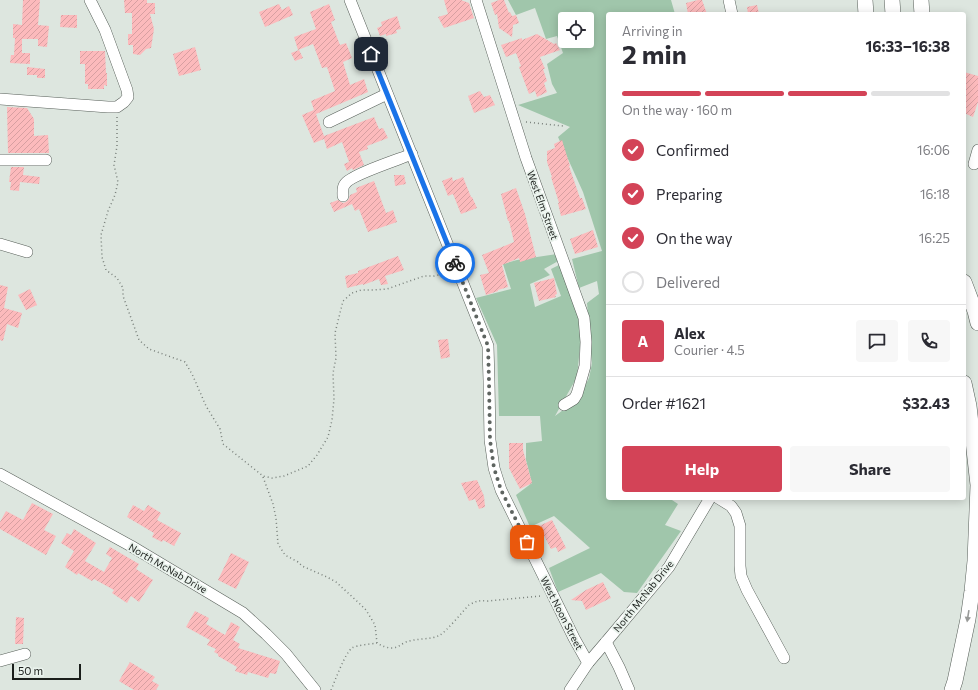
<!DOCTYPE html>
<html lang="en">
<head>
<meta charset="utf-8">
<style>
  body { margin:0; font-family:Commissioner,sans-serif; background:#f7f7f7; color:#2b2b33; height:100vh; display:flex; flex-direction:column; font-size:15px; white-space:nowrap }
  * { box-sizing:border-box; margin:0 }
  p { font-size:13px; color:#7c7c81 }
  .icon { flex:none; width:22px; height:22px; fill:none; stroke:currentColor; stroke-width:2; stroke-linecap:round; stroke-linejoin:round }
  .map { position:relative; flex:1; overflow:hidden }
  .details { position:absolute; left:606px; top:12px; width:360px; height:488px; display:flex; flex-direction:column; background:#fff; border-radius:4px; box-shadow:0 2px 10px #0003 }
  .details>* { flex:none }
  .tools { position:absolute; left:558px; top:12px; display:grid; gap:8px }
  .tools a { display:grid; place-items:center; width:36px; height:36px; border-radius:4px; background:#fff; box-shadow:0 2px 10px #0003; font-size:20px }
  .scale { position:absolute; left:12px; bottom:10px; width:69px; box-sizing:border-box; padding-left:4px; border:2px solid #1a1e1b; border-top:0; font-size:11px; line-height:14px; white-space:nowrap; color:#1a1e1b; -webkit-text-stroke:3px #eaf3ed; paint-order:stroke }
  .pin { position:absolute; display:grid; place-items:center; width:34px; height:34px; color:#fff; margin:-17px; border-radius:8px; box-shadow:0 2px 6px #0006 }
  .courier { position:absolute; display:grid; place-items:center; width:40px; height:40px; margin:-20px; border:3px solid #1a73e8; border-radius:50%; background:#fff; color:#222; box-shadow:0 1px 5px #0007 }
  .head em { font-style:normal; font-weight:700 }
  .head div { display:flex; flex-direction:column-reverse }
  .head { display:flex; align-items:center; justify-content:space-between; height:68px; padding:0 16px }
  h1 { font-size:26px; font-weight:700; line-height:30px }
  .bar { display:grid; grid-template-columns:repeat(4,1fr); gap:6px 4px; align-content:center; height:48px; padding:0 16px }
  .bar i { height:5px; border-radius:3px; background:#e1e1e2 }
  .bar .selected { background:#d34357 }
  .bar p { grid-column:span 4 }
  .line { display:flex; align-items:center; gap:10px; padding:0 16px; border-top:1px solid #e1e1e2 }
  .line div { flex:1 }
  .round { display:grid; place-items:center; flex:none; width:42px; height:42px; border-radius:4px; background:#f7f7f7 }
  ol { padding:0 16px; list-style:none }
  li { display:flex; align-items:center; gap:12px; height:44px }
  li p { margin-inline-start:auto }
  li .icon { padding:4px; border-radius:50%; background:#d34357; color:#fff; stroke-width:4 }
  li:last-child { color:#7c7c81 }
  li i { width:22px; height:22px; border:2px solid #e1e1e2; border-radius:50% }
  .primary-button { display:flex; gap:8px; margin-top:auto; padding:8px 16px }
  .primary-button a { flex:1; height:46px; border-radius:4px; background:#d34357; color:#fff; font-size:16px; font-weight:700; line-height:46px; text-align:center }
  .primary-button a+a { background:#f7f7f7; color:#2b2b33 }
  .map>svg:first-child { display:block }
</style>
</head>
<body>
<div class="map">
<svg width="978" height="690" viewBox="0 0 978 690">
  <defs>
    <pattern id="building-hatch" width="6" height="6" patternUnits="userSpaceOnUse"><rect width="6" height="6" fill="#fcbabc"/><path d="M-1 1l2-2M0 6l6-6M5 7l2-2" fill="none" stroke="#d79fa1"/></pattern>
  </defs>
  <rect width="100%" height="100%" fill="#dde6df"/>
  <!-- grass -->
  <path fill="#a0c6ab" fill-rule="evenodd" d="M508,0H671L675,14H608V498H669L678,504L665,525L681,531L637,593L624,592L601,573L558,592L549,568L590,548L554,516L530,527L516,495L532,483L526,460V443L542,441L540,416H499L497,345L476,298L511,289L503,264L517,260L557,254L560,260L544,269L550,275L530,284L535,307L561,296L551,269L559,265L580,319V347L577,377L555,416L578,399L589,378L592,363L587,303L599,294L597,281L579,288L572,259L602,251L583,192L558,137L570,127L518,105L557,93L552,84L547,64L563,53L557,36L546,39L535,8L516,15ZM565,19H587V41H565Z"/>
  <!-- building -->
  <g fill="url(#building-hatch)">
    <path d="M23,0H40L38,25L49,26L47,47L38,46V39H22V53H30V64L10,63L11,55H14L15,38H13V24L22,25Z"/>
    <path d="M124,0H147V3H155V14H150L154,29L151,48L146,49L140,55L133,54V45H128V34H132V13H125Z"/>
    <path d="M444,0H461L469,3L474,18L444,28L438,17L448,14Z"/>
    <path d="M499,0H504L509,13L510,12L512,16L516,15L519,23L513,25L512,37L499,28L497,14L495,15L491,3Z"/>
    <path d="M698,0H702L707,14H688L686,3Z"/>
    <path d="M279,4L282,10L289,6L293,15L265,27L259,12Z"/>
    <path d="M329,4L335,20L331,22L340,45L346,43L352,58L343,62L350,85L364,79L368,92L316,114L324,136L374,117L379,129L383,128L388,138L367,146L368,149L359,152L364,165L353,170L352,168L347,171L344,164L349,162L342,142L327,149L324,139L314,143L302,115L314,110L311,101L335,91L327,67L322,68L313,44L298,50L294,37L316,29L310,12Z"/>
    <path d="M757,5L759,14H748L747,7Z"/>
    <path d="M61,15H77V28L60,27Z"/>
    <path d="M397,16L401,29L396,30L397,33L386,36V34L380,36L377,28L382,26L381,22Z"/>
    <path d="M537,34L554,44L556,43L560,50L540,57L545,69H543L547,81L544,83L547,92L537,97L535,91L529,94L519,67L521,66L516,53L506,57L501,45L522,38V40Z"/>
    <path d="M195,47L201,70L179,76L173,54Z"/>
    <path d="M299,50L303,58L295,61L291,53Z"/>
    <path d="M80,51H105L106,73H107V86L104,85V89H88V84H85V64H80Z"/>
    <path d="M27,67L45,69V78H37V75H27Z"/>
    <path d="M964,72L978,76V102L973,117L964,113Z"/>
    <path d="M480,91L484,97L490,95L495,105L474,113L468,96Z"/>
    <path d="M7,107L27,108L34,119V136L48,135L49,153H8Z"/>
    <path d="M562,140L570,166H569L580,198H582L586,209L561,216L558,203H559L551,177H552L547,162V151L555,148L554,144Z"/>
    <path d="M11,167H24L23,175L40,177L39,184L20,182L19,191L10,190L11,182H9Z"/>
    <path d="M394,175H404L406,184L395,186Z"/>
    <path d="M452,177L453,181L463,177L471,197H472L477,208L461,214L453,194L448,196L442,181Z"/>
    <path d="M374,181L386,213L393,210L397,222L368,232L359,209L355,211L352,204L334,212L330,203L338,200L343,203L346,202L349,199L350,195L357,192L356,188Z"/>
    <path d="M516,188L525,214L536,257L520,262L519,258L502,265L508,287L498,290V291L486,295L480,275L489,273L482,255L514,242L509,221H508L501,194Z"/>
    <path d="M593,230L598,247L575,254L570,239Z"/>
    <path d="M398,256L404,270L385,276L388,284L381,285L379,279L363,285V284L347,288L345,276L358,273V271Z"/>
    <path d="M554,278L557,294L555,295L556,297L539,301L534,283Z"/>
    <path d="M0,285L8,287L4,308L22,313L18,328L7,324L3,341L0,340Z"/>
    <path d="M30,289L37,305L26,310L18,295Z"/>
    <path d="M448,339L450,357L441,359L438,340Z"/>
    <path d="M509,443H523V450L532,483L520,489L509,468Z"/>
    <path d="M477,480L484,496L485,507L479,509L475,499L469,501L461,483Z"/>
    <path d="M32,503L53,514L44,530L56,536L46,555L0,529V522L6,511L23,520Z"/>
    <path d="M133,505L144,511L148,505L161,513L157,520L181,533L174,546L163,540L162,542L152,537L154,533L127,517Z"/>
    <path d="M552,520L566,548L558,552L556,547L551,549L539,526Z"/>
    <path d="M74,529L96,543L85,561L104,572L112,558L106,554L110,547L139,564L136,569L153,580L139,602L131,596L127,603L112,593L114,590L94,579L92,581L78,573L77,575L65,567L74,551L61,543L67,533L71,535Z"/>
    <path d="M231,553L249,562L236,589L218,580Z"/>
    <path d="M603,582L611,598L586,610L582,601L571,600L586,590Z"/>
    <path d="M195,611L209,618L206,624L225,635L231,622L240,627L233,640L240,644L238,648L280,661L276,674L270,673L268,678L248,672L247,675L235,671L237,667L218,656V654L214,652L216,649L207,645L210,640L186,627Z"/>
    <path d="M16,617L24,618L23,644H15Z"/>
    <path d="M130,662L155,677L152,681L159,685L156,690H134L119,681Z"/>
  </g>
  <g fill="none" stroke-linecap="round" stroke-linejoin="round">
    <defs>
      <g id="minor">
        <path d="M350,0L488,346L489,381L490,440L494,468L501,490L574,638L588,663"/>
        <path d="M476,0L526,158L584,318L586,342L585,366L577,394L574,399L564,405"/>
        <path d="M729,0L732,14"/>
        <path d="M0,99L108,107H117L124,102L128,97L127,90L105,30L90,0"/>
        <path d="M329,122L387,94"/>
        <path d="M0,160H46"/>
        <path d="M974,164L978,150"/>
        <path d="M343,196C343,192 342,187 345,184C350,175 400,159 412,154"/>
        <path d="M0,244L27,252"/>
        <path d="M0,474L131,546L243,613L266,634L286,654L315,690"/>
        <path d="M718,498L731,506L736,513L740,526V566L741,576L747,590L784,658"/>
        <path d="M606,642L619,667L629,690"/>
        <path d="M0,661L25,654"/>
        <path d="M570,690L588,663L606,642L669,567L710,498"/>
      </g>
      <g id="highway">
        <path d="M865,0L866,14"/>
        <path d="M892,0L893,14"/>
        <path d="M921,0L922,14"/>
        <path d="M964,282L975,311L978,323"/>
        <path d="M952,690L955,681L968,619L972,591L975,561L978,485L969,406L964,383"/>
      </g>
    </defs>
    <!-- minor casing -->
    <use href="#minor" stroke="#575f59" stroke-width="12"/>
    <!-- highway casing -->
    <use href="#highway" stroke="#575f59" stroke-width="16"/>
    <!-- path -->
    <g stroke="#79807b" stroke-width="1.5" stroke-dasharray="1 3" stroke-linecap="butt">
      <path d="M117,117V146L114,165L118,182L115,195L108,211L101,235L102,257L106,270L117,278L123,288V296L139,340L149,349L185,362L193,376L206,406L220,429L223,444L263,476L272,478L284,476L308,466L317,455L328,437L332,420L334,399L333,373L336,358L335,333L343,301L352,293L361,290H373L387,289L424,276H434L447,273"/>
      <path d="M526,122L563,126"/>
      <path d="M263,477L273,504L276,518L278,544L285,555L298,562L302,566L327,577L336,582L359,603L366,610L375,625L377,643C382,646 387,648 392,648C398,648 401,644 406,642C417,638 431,640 440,635C447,631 462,612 469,605C476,601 480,600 488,601L541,596"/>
      <path d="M331,690C335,681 345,653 352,648C357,645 371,644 377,643"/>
    </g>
    <!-- minor -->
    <use href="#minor" stroke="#fff" stroke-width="11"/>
    <!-- highway -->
    <use href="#highway" stroke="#fff" stroke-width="15"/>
  </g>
  <!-- one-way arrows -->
  <defs><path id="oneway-solid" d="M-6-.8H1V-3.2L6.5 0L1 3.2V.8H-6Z"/></defs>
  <use fill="#989a98" href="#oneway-solid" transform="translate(968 616) rotate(99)"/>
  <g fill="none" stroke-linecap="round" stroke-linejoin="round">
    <!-- done -->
    <path stroke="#5e6460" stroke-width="4" stroke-dasharray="0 7.2" d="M455,263L488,346L489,381L490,440L494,468L501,490L527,542"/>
    <!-- route -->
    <path stroke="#1a73e8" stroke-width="5" d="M371,54L455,263"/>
  </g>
  <g text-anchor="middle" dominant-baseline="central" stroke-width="3.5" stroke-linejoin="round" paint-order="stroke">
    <!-- street labels -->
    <g font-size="10" fill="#1a1e1b" stroke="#eaf3ed">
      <text transform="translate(543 205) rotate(70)">West Elm Street</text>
      <text transform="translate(168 568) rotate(30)">North McNab Drive</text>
      <text transform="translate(643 596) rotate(-51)">North McNab Drive</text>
      <text transform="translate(562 613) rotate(63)">West Noon Street</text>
    </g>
  </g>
</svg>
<div class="tools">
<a><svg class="icon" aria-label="locate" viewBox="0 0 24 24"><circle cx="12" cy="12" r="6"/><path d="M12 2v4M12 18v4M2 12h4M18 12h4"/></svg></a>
</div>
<div class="scale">50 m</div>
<div class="pin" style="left:527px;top:542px;background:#ea580c"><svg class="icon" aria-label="bag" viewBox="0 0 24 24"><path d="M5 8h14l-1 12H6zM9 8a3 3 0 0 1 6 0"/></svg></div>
<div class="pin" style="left:371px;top:54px;background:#1f2937"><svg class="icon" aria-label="home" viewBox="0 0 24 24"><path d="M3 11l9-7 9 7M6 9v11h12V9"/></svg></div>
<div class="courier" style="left:455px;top:263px"><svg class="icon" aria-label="bike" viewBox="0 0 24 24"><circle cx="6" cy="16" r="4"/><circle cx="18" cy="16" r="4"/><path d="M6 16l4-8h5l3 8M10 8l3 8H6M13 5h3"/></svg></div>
<section class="details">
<div class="head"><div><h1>2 min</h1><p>Arriving in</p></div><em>16:33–16:38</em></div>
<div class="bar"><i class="selected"></i><i class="selected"></i><i class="selected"></i><i></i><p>On the way · 160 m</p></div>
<ol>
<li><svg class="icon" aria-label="check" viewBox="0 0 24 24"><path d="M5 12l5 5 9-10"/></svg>Confirmed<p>16:06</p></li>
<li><svg class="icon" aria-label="check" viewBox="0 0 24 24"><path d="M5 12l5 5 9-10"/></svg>Preparing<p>16:18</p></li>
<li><svg class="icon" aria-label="check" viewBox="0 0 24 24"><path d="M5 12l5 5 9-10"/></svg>On the way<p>16:25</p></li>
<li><i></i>Delivered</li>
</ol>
<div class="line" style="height:72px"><b class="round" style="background:#d34357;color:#fff">A</b><div><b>Alex</b><p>Courier · 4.5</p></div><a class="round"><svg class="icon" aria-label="chat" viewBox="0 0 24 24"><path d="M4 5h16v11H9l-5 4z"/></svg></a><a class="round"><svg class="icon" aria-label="phone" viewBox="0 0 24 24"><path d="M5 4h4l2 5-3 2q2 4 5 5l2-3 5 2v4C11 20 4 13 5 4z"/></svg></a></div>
<div class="line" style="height:52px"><div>Order #1621</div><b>$32.43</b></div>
<div class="primary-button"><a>Help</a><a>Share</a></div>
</section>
</div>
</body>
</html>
